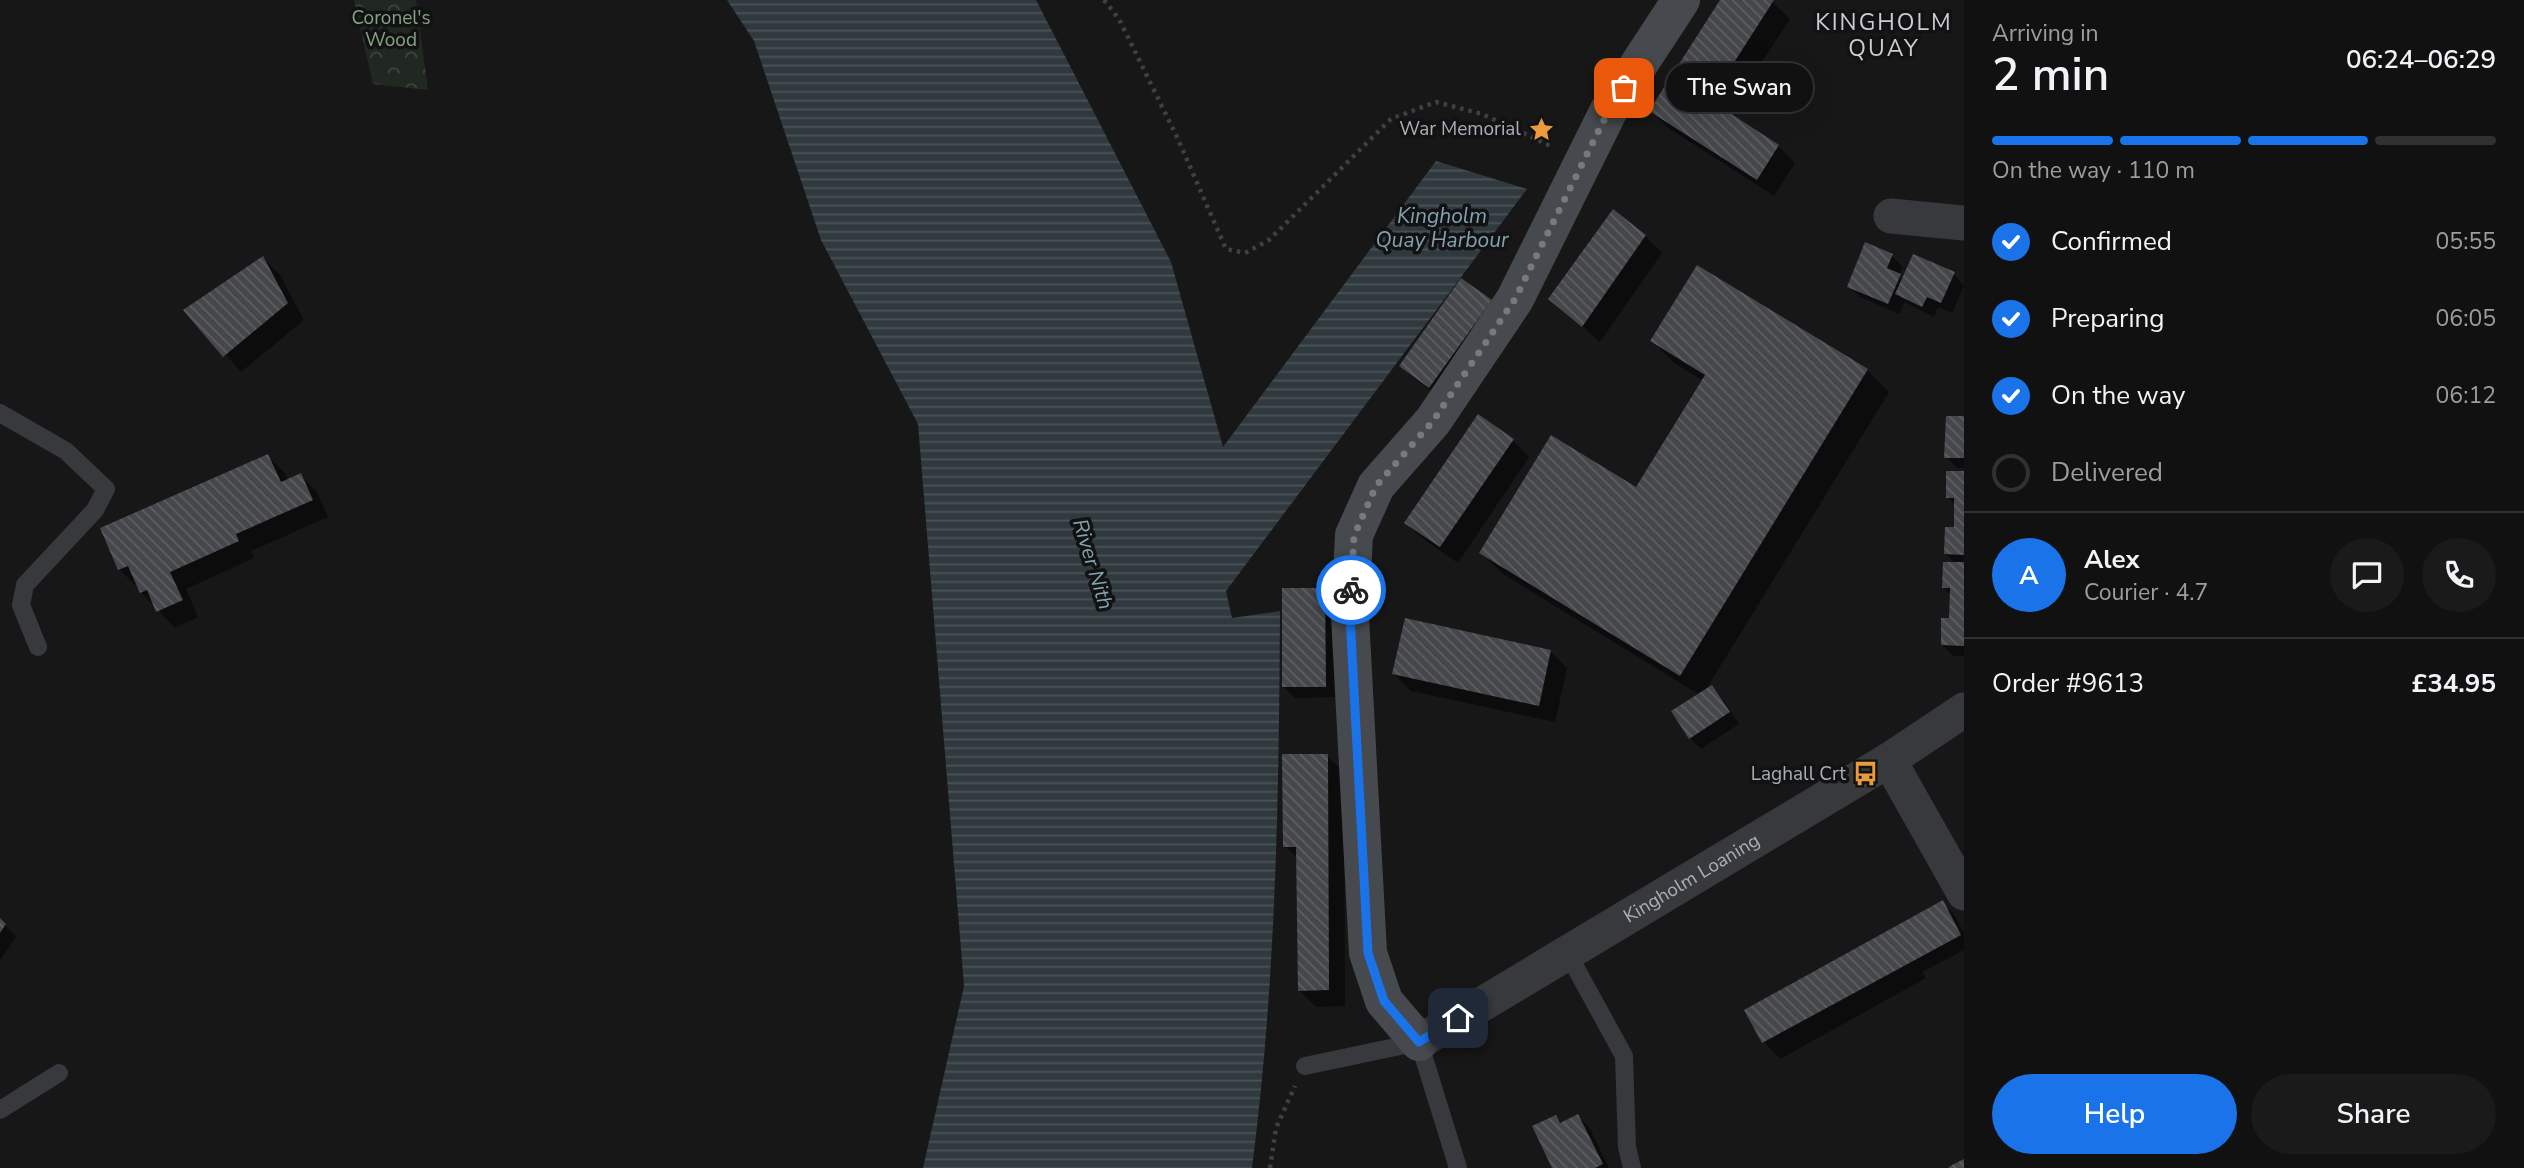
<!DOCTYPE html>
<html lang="en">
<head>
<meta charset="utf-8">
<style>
  body { margin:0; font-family:"Nunito Sans",sans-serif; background:#1a1a1b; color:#f1f3f6; height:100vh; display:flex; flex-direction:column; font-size:26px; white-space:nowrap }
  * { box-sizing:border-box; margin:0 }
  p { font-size:23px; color:#9c9d9f }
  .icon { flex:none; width:38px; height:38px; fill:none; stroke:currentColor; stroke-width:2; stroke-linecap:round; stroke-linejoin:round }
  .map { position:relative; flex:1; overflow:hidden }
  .sheet { display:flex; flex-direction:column; background:#111112; width:560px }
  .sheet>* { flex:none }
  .pin { position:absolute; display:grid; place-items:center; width:60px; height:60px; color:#fff; margin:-30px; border-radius:14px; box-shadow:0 4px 10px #0006 }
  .courier { position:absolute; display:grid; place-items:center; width:70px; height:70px; margin:-35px; border:5px solid #1a73e8; border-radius:50%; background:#fff; color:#222; box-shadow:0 2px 9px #0007 }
  .bubble { position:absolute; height:49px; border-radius:24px; background:#111112; box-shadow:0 7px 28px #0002,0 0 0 2px #303132; font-size:23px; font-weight:600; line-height:49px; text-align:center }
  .summary em { font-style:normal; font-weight:600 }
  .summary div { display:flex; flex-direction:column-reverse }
  .summary { display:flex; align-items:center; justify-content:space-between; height:119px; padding:0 28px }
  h1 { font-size:46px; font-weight:600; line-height:52px }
  .bar { display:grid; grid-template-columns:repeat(4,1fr); gap:10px 7px; align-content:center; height:84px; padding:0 28px }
  .bar i { height:9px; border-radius:5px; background:#303132 }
  .bar .active { background:#1a73e8 }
  .bar p { grid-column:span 4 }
  .line { display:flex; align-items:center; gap:18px; padding:0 28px; border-top:2px solid #303132 }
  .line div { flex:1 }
  .round { display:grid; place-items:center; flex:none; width:74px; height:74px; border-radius:37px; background:#1a1a1b }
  ol { padding:0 28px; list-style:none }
  li { display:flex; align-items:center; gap:21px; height:77px }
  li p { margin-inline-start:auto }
  li .icon { padding:7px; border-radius:50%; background:#1a73e8; color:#fff; stroke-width:4 }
  li:last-child { color:#9c9d9f }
  li i { width:38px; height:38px; border:4px solid #303132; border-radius:50% }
  .button { display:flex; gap:14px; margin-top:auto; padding:14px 28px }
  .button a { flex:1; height:80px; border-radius:42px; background:#1a73e8; color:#fff; font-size:28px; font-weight:600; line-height:80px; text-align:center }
  .button a+a { background:#1a1a1b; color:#f1f3f6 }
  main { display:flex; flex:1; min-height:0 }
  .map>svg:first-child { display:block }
</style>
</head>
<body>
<main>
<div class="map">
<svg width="1964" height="1168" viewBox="0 0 1964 1168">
  <defs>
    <pattern id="forest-crowns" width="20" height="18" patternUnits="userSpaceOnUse" patternTransform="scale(1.75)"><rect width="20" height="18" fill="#212821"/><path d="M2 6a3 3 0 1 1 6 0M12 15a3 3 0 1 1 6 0" fill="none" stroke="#3e453f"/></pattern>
    <pattern id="water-rules" width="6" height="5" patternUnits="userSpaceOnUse" patternTransform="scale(1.75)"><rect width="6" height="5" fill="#2f393e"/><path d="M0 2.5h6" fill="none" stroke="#4a5358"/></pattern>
    <pattern id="building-back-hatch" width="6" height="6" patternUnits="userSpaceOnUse" patternTransform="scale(1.75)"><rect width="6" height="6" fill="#46474b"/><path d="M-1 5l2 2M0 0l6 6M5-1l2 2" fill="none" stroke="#5e5f63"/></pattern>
  </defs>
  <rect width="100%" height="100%" fill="#171718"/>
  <!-- forest -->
  <path fill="url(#forest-crowns)" d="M354,0H416L428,90L373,84Z"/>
  <!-- water -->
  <path fill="url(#water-rules)" d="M727,0H1036L1171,262L1223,447L1436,161L1527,189L1226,591L1232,618L1280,611C1279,797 1276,983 1252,1168H923L964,986L918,424L821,240L754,41Z"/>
  <!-- shadow -->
  <g fill="#0007">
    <path d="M1722,0H1770L1790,19L1728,114L1778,146L1795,163L1774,196L1667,127L1651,111Z"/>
    <path d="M1645,236L1662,253L1600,342L1551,299Z"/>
    <path d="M1892,256L1903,267L1899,276L1903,280L1954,274L1964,286L1952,313L1938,307L1934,317L1905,302L1899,314L1860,297L1849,286Z"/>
    <path d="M263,258L280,275L304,320L241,372L186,310Z"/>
    <path d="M1698,267L1867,370L1889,392L1705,691L1711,687L1722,698L1739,724L1701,749L1690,738L1700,695L1503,574L1481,553L1637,490L1704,381L1674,363L1652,341Z"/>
    <path d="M1491,301L1441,398L1412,377L1401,366Z"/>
    <path d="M1964,418V468H1957L1946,457Z"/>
    <path d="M1513,441L1529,457L1458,563L1423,539L1406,523Z"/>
    <path d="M268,456L285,473L288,481L300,475L317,492L328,517L251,551L254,558L186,589L198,617L175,628L141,592L138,585L136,586L119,569Z"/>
    <path d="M1964,473V656H1954L1942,645L1951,619V595L1944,588L1956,564L1946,554L1956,529V505L1947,497Z"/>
    <path d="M1325,590L1336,601V697L1295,698L1284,687Z"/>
    <path d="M1550,651L1567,668L1555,722L1411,691L1394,674Z"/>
    <path d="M1327,756L1344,772L1345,1006L1316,1007L1299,990L1298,859L1285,846Z"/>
    <path d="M1943,903L1954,914L1964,933V950L1922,972L1926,978L1780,1059L1764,1042L1746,1010Z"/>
    <path d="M0,919L16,937L0,960Z"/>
    <path d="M1578,1116L1589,1127L1609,1168H1554L1555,1117L1563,1124Z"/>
  </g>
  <!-- building -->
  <g fill="url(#building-back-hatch)">
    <path d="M1720,0H1774L1710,100L1779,145L1757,180L1649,111Z"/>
    <path d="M1613,209L1646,235L1582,327L1548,299Z"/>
    <path d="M1865,242L1893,254L1887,268L1901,274L1888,304L1847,287Z"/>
    <path d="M1913,254L1955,272L1941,303L1927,297L1922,307L1895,294Z"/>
    <path d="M263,256L288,303L223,357L183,310Z"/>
    <path d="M1697,265L1868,369L1680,676L1479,553L1551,435L1636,487L1705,375L1650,341Z"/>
    <path d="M1461,278L1492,300L1429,388L1399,366Z"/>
    <path d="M1478,414L1514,439L1440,547L1404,523Z"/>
    <path d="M1946,416H1964V458H1944Z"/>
    <path d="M268,454L281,482L301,473L313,500L236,534L239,541L170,572L183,600L156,612L147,590L140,593L128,566L118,570L100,528Z"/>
    <path d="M1946,471H1964V555L1944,554L1945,527H1954V498H1946Z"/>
    <path d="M1943,562H1964V646L1941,645V618H1949L1950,588H1942Z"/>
    <path d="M1282,588H1325L1326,687H1282Z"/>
    <path d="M1405,618L1551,650L1539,706L1392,674Z"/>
    <path d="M1712,685L1730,712L1689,739L1671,711Z"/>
    <path d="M1282,754H1328L1329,990L1298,991L1296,847H1283Z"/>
    <path d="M1943,900L1961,935L1762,1043L1744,1010Z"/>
    <path d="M0,918L6,924L0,933Z"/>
    <path d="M1578,1114L1603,1164L1595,1168H1552L1532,1126L1556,1115L1560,1123Z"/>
    <path d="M1964,1159V1168H1948L1952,1165Z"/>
  </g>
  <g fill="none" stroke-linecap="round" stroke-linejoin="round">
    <!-- path -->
    <g stroke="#3e4044" stroke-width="4.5" stroke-dasharray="3.5 5" stroke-linecap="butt">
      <path d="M1104,0L1119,19L1177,137L1226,249L1245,253L1269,240L1391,119L1436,102L1482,114L1553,147"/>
      <path d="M1270,1168L1276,1128L1295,1086"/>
    </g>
    <!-- service -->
    <g stroke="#38393d" stroke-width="18">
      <path d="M0,413L66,451L106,489L95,510L25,585L21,605L38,647"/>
      <path d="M1567,952L1624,1056L1627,1147L1632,1168"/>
      <path d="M1305,1066L1419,1042L1458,1168"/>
      <path d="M0,1110L59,1073"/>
    </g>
    <!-- minor -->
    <g stroke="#38393d" stroke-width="35">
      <path d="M1891,216L1964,223"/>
      <path d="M1889,760L1964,893"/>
      <path id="s1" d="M1419,1042L1889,760L1964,710"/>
    </g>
    <!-- secondary -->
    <path stroke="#46494d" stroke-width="38" d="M1419,1042L1384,1001L1368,953L1350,616L1354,535L1376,486L1433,421L1515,299L1609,110L1681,0"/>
  </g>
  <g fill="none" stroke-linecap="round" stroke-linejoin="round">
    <!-- done -->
    <path stroke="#767a80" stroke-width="7" stroke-dasharray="0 12.6" d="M1351,590L1354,536L1376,486L1433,421L1515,299L1609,110L1624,88"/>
    <!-- route -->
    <path stroke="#1a73e8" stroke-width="9" d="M1351,590L1350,616L1368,953L1384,1001L1419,1042L1458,1018"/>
  </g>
  <!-- icons -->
  <defs>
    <symbol id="sight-bare" viewBox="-9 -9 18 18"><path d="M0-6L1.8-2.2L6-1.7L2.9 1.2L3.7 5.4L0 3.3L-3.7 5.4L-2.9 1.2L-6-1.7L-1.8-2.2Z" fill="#ea9b3d" stroke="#121213" stroke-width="2.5" paint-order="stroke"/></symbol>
    <symbol id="bus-bare" viewBox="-9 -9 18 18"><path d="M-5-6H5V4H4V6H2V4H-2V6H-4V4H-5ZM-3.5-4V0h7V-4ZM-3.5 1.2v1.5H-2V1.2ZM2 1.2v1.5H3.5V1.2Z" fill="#ea9b3d" stroke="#121213" stroke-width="2.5" paint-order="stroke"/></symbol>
  </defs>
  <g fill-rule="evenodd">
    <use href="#sight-bare" x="1524" y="112" width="35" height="35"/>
    <use href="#bus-bare" x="1848" y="756" width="35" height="35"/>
  </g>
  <g text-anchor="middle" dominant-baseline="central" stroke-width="7" stroke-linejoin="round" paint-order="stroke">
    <!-- park labels -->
    <g font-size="19" fill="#83a281" stroke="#121213">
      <text x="391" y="18">Coronel's<tspan x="391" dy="22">Wood</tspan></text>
    </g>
    <!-- poi labels -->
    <g font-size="19" fill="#a9afb8" stroke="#121213" text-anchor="end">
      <text x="1521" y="129">War Memorial</text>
      <text x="1846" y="774">Laghall Crt</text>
    </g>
    <!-- street labels -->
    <g font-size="19" fill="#a9afb8" stroke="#121213">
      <text stroke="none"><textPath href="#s1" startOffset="318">Kingholm Loaning</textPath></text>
    </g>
    <!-- water labels -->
    <g font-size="21" font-style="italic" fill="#82a1b1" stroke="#121213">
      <text x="1442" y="216">Kingholm<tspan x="1442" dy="24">Quay Harbour</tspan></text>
      <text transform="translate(1093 564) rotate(73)">River Nith</text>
    </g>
    <!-- quarter labels -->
    <g font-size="23" letter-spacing="2" fill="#caced4" stroke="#121213">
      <text x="1884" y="22">KINGHOLM<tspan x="1884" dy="26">QUAY</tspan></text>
    </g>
  </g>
</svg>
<div class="pin" style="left:1624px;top:88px;background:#ea580c"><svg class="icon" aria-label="bag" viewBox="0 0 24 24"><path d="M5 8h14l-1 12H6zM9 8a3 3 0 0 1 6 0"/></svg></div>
<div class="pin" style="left:1458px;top:1018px;background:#1f2937"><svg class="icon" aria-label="home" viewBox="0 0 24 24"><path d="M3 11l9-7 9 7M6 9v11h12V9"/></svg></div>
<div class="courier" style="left:1351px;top:590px"><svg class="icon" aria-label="bike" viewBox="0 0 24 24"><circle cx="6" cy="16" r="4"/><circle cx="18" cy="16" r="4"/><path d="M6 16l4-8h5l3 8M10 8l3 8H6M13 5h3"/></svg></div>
<div class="bubble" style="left:1666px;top:63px;width:147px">The Swan</div>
</div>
<section class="sheet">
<div class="summary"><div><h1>2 min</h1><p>Arriving in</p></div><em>06:24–06:29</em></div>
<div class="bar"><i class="active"></i><i class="active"></i><i class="active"></i><i></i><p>On the way · 110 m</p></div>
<ol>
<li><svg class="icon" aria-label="check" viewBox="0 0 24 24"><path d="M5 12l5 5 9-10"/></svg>Confirmed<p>05:55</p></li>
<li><svg class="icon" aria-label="check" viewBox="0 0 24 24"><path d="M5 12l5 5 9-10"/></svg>Preparing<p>06:05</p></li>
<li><svg class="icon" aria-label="check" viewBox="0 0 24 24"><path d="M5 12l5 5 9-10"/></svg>On the way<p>06:12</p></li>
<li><i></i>Delivered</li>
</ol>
<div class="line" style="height:126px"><b class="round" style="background:#1a73e8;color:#fff">A</b><div><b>Alex</b><p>Courier · 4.7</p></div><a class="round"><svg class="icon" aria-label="chat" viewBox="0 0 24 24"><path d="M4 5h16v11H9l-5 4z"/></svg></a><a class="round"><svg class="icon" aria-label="phone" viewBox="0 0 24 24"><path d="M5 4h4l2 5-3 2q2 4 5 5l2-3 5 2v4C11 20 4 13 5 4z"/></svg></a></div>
<div class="line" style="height:91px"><div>Order #9613</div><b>£34.95</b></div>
<div class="button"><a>Help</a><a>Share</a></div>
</section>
</main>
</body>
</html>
